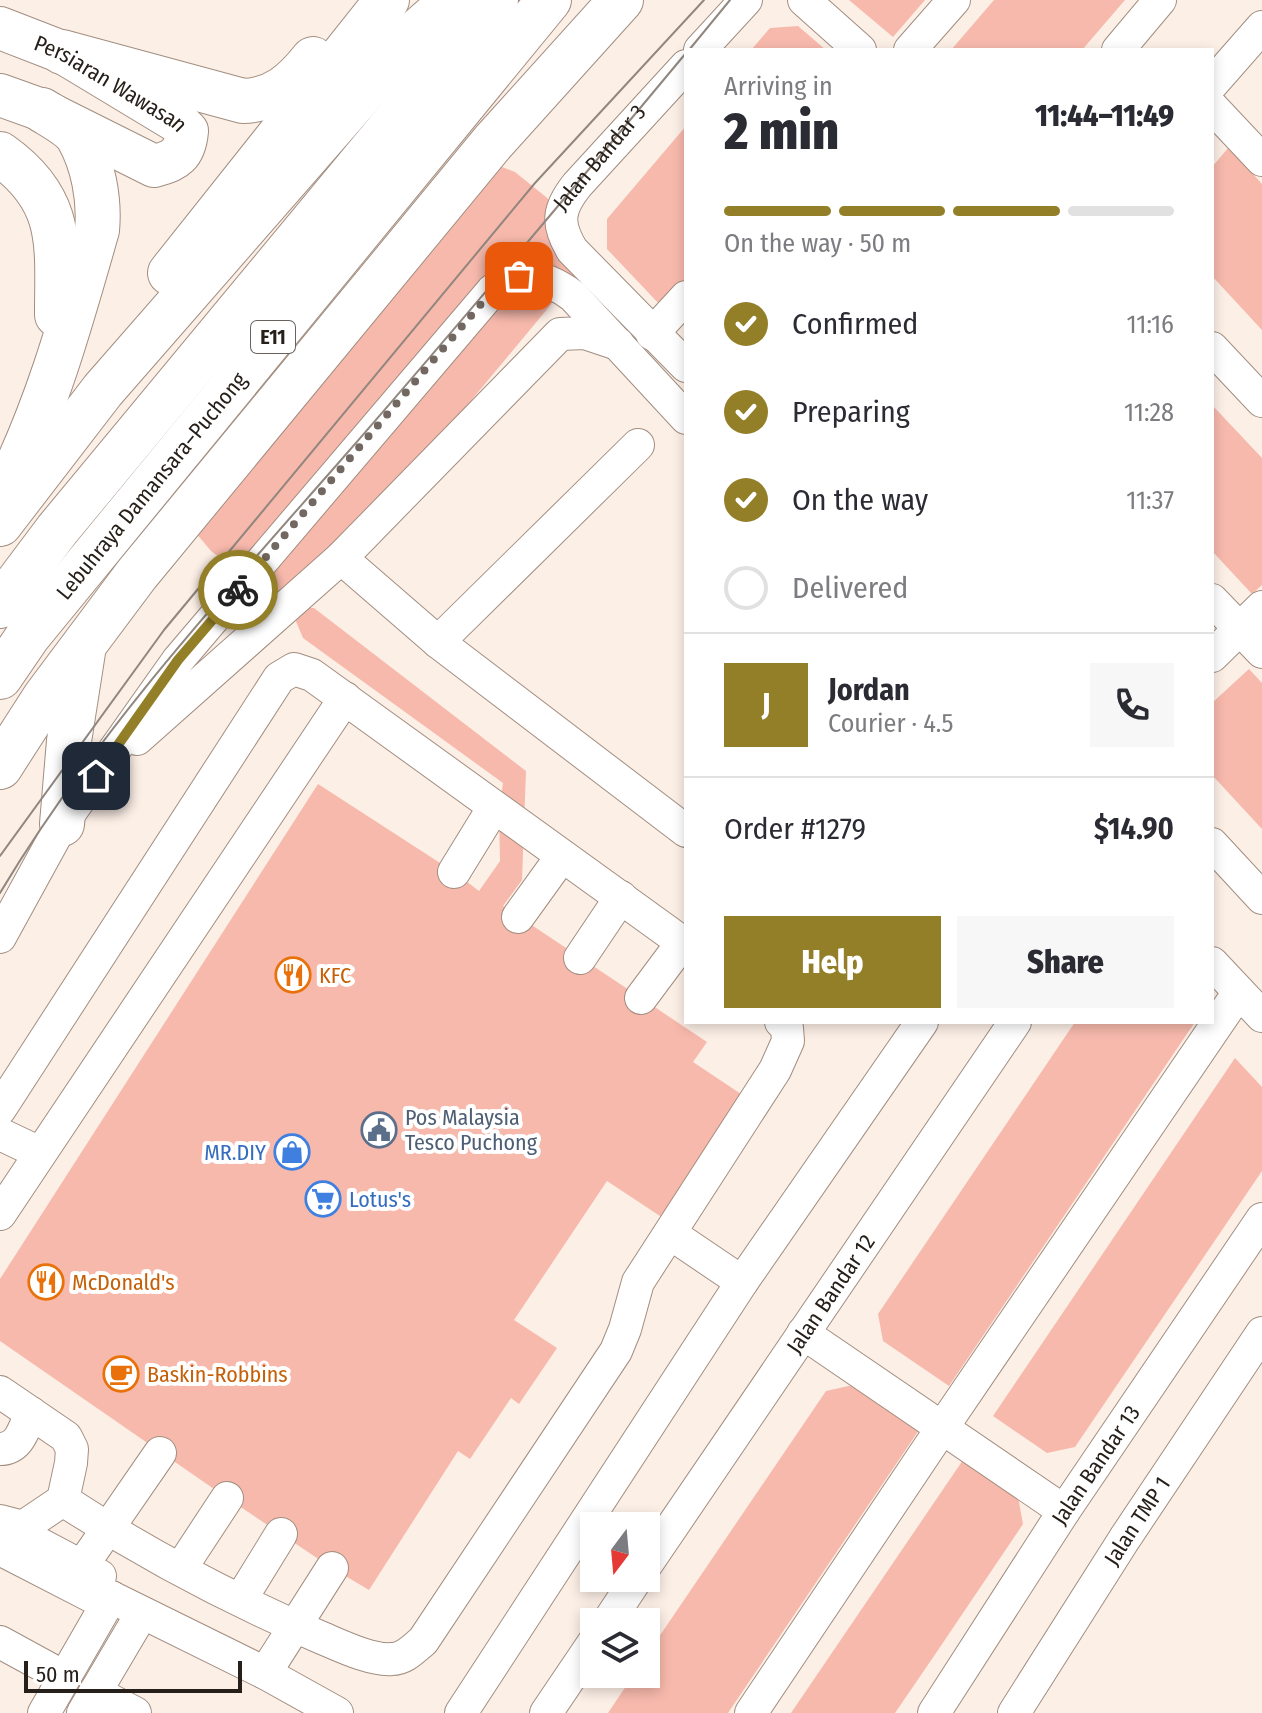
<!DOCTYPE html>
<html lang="en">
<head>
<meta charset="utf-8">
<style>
  body { margin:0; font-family:"Fira Sans Condensed",sans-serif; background:#f7f7f7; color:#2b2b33; height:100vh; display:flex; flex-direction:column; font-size:30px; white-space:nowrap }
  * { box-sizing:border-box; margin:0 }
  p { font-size:26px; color:#7c7c81 }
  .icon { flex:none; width:44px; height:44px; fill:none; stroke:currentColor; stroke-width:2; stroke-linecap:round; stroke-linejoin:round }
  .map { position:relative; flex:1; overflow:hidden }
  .details { position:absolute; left:684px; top:48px; width:530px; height:976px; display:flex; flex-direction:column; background:#fff; border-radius:0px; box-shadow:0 4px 12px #0003 }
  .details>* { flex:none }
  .needle { width:52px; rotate:196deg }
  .buttons { position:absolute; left:580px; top:1512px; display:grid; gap:16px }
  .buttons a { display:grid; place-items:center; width:80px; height:80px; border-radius:0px; background:#fff; box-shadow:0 4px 12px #0003; font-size:40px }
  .scale { position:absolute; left:24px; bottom:20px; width:218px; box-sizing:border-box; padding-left:8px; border:4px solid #27201a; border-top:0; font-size:22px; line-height:28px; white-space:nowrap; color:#27201a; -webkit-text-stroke:6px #fff; paint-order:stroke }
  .pin { position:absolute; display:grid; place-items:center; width:68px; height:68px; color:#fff; margin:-34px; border-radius:16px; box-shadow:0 4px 12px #0006 }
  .courier { position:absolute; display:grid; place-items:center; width:80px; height:80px; margin:-40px; border:6px solid #937f27; border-radius:50%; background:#fff; color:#222; box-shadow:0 2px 10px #0007 }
  .head em { font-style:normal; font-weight:800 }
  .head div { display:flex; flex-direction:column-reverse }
  .head { display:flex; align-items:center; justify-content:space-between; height:136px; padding:0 40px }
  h1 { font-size:52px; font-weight:800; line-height:60px }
  .bar { display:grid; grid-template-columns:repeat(4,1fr); gap:12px 8px; align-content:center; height:96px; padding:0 40px }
  .bar i { height:10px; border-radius:6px; background:#e1e1e2 }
  .bar .on { background:#937f27 }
  .bar p { grid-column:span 4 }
  .line { display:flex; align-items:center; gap:20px; padding:0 40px; border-top:2px solid #e1e1e2 }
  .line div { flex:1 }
  .round { display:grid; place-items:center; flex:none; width:84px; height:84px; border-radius:0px; background:#f7f7f7 }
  ol { padding:0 40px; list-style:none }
  li { display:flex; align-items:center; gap:24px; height:88px }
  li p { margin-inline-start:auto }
  li .icon { padding:8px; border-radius:50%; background:#937f27; color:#fff; stroke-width:4 }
  li:last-child { color:#7c7c81 }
  li i { width:44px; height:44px; border:4px solid #e1e1e2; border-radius:50% }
  .action { display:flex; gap:16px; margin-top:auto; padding:16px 40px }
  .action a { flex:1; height:92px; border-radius:0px; background:#937f27; color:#fff; font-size:32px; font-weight:800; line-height:92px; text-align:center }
  .action a+a { background:#f7f7f7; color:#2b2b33 }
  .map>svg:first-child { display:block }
</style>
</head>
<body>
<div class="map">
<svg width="1262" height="1713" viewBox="0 0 1262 1713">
  <rect width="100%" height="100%" fill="#fcefe6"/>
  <!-- building -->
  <g fill="#f7b9ac">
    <path d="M849,0H925L893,37Z"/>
    <path d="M994,0H1125L1082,50H951Z"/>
    <path d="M798,26L826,50H751L770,28Z"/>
    <path d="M686,126V279L662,307L607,249V219Z"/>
    <path d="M1229,147L1262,184V330L1212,276V167Z"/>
    <path d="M487,167H502L515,172L546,197L562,212L588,260L306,599L268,590L250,581L211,551L185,520Z"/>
    <path d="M1212,405L1262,458V585L1252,594L1212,551Z"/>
    <path d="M290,607L314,608L526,771L522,880L503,906L707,1042L693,1062L744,1096L663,1218L607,1181L514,1320L557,1348L519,1404L511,1398L470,1459L458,1451L369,1590L332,1568L227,1498L0,1341V1279L318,784L454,872L479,891L500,861L499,812L503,783L303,638Z"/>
    <path d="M1249,669L1262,683V829L1212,775V703Z"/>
    <path d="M1075,1022H1195L949,1386L883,1341L878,1314Z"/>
    <path d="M1235,1058L1262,1087V1171L1075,1447L1047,1453L993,1416Z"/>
    <path d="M853,1385L919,1430L728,1713H608L634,1674H646V1656L826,1391Z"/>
    <path d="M963,1460L1018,1497L1023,1524L934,1656L895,1713H791Z"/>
  </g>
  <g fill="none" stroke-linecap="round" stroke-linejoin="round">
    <defs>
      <g id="minor">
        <path d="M804,0L860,50"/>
        <path d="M700,50L746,0"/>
        <path d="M910,50L954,0"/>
        <path d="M1118,50L1160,0"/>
        <path d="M686,66L577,185C558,209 556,223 572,250L686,366"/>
        <path d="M1212,84L1262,27"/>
        <path d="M1212,107L1262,160"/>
        <path d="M652,334L686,297"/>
        <path d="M1212,348L1262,401"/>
        <path d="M341,558L438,642L686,831"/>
        <path d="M1212,600L1262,652"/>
        <path d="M438,642L638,445"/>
        <path d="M1212,656L1262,607"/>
        <path d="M137,739L341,558L560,334L585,333L618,344"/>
        <path d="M1212,844L1262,898"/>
        <path d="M454,872L494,807"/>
        <path d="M518,917L562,856"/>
        <path d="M0,937L62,824L178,660L492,291C519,268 546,276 573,296L686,418"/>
        <path d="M580,958L621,897"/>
        <path d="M1212,963L1262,1016"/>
        <path d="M641,998L682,943"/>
        <path d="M0,1109L279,678L294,669L312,675L686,945"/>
        <path d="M0,1134L40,1153"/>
        <path d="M0,1214L345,698"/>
        <path d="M671,1234L742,1282"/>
        <path d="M803,1333L1064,1511"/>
        <path d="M0,1392L66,1437L72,1449L71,1463L63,1500L23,1527L0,1521"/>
        <path d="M0,1449C20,1449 24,1428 31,1413"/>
        <path d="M63,1500C144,1553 233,1600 322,1638C341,1646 372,1661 392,1659C405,1659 414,1648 423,1641L616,1351L625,1329L638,1282L775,1070L788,1041L787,1028L781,1022"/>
        <path d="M0,1523L100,1576"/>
        <path d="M0,1549L93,1597H111"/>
        <path id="s1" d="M646,1565L1015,1022"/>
        <path d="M82,1566L160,1453"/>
        <path d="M181,1568L227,1498"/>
        <path d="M111,1597L265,1673L337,1713"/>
        <path d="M241,1599L281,1534"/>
        <path d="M608,1622L637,1578"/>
        <path d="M0,1642L64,1677"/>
        <path d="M265,1673L332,1568"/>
        <path d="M95,1692L135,1713"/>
        <path d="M44,1713L111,1597"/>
        <path d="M83,1713L142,1613"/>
        <path d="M461,1713L742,1282L922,1022"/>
        <path d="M546,1713L594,1642"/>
        <path d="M751,1713L942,1428L1239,992"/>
        <path id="s2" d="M934,1713L1064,1511L1262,1219"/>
        <path id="s3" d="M1014,1713L1125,1538L1262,1333"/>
      </g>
      <g id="major">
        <path id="s4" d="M0,28L62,52L178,122L187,131C185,154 176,161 154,166L42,110L0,95"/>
      </g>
      <g id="highway">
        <path d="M62,52L243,101C275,100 294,83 313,59"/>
        <path d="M0,154C65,200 57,245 57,315"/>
        <path d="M170,273L387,0"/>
        <path d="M7,487C48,405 72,317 97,230C100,200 93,163 78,137C71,126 53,117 42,110"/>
        <path d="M0,524L103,390L413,35L453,0"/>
        <path d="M0,606L57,530L496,0"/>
        <path id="s5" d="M0,677L28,636L549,0"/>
        <path d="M0,767L45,697L137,574L493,142L621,0"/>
        <path d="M62,824L69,741L83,652"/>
      </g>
    </defs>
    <!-- minor casing -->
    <use href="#minor" stroke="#a28e80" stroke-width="34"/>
    <!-- major casing -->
    <use href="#major" stroke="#a28e80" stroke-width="44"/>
    <!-- highway casing -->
    <use href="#highway" stroke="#a28e80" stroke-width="46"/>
    <!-- minor -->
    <use href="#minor" stroke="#fff" stroke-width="32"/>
    <!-- major -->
    <use href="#major" stroke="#fff" stroke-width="42"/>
    <!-- highway -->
    <use href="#highway" stroke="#fff" stroke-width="44"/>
    <!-- tram -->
    <g stroke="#91877f" stroke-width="2">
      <path d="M689,50L730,0"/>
      <path d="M0,856L164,630L535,183L704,0"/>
      <path id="s6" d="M0,893C95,734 220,598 341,460C458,326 572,190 686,53"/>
    </g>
  </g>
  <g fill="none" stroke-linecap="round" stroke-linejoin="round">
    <!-- done -->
    <path stroke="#726861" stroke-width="8" stroke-dasharray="0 14.4" d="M238,590L492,291L502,282L519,276"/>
    <!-- route -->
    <path stroke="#937f27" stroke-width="10" d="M96,776L178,660L238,590"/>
  </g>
  <!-- icons -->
  <defs>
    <symbol id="restaurant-ring" viewBox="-11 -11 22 22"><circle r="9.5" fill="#fff" stroke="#e8710a" stroke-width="1.5"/><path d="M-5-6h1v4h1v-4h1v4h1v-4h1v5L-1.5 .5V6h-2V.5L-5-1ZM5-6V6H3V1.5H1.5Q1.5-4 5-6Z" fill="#e8710a"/></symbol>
    <symbol id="civic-ring" viewBox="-11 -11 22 22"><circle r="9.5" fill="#fff" stroke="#5c6f8a" stroke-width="1.5"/><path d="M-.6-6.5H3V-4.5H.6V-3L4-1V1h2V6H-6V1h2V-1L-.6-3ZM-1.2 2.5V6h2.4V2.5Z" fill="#5c6f8a"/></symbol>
    <symbol id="shop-ring" viewBox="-11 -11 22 22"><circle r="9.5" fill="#fff" stroke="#3f7fe0" stroke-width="1.5"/><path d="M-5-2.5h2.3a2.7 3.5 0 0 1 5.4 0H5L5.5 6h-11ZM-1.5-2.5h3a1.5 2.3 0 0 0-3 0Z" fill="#3f7fe0"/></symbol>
    <symbol id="supermarket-ring" viewBox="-11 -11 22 22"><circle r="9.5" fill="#fff" stroke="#3f7fe0" stroke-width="1.5"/><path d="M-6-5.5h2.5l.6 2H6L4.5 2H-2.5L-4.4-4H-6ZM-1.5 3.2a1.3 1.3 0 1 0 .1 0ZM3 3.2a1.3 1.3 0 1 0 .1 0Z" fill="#3f7fe0"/></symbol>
    <symbol id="cafe-ring" viewBox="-11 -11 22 22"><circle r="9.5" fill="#fff" stroke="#e8710a" stroke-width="1.5"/><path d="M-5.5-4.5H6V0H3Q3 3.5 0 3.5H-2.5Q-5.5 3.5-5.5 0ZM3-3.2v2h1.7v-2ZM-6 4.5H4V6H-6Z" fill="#e8710a"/></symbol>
  </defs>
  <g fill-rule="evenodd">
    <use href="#restaurant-ring" x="273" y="955" width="40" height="40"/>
    <use href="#civic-ring" x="359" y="1110" width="40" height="40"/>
    <use href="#shop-ring" x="272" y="1132" width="40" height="40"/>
    <use href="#supermarket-ring" x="303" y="1179" width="40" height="40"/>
    <use href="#restaurant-ring" x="26" y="1262" width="40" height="40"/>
    <use href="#cafe-ring" x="101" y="1354" width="40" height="40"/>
  </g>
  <g text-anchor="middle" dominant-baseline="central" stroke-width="8" stroke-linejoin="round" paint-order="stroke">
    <!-- shield labels -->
    <rect fill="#fff" stroke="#68635f" stroke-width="2" x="251" y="321" width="44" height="32" rx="6"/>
    <g font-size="20" font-weight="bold" fill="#27201a">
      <text x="273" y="337">E11</text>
    </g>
    <!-- street labels -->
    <g font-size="22" fill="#27201a" stroke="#fff">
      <text stroke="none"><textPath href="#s4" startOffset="124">Persiaran Wawasan</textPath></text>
      <text stroke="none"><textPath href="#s6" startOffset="950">Jalan Bandar 3</textPath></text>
      <text stroke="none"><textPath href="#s5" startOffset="244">Lebuhraya Damansara–Puchong</textPath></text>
      <text stroke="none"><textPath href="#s1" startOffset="328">Jalan Bandar 12</textPath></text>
      <text stroke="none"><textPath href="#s2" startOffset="296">Jalan Bandar 13</textPath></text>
      <text stroke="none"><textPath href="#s3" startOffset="228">Jalan TMP 1</textPath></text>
    </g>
    <!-- food labels -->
    <g font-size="22" fill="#c56008" stroke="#fff" text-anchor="start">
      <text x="319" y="975">KFC</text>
      <text x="72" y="1282">McDonald's</text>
      <text x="147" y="1374">Baskin-Robbins</text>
    </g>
    <!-- service labels -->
    <g font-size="22" fill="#4e5e75" stroke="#fff" text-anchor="start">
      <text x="405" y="1117">Pos Malaysia<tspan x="405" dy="25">Tesco Puchong</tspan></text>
    </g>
    <!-- shop labels -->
    <g font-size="22" fill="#366cbe" stroke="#fff" text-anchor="end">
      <text x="266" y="1152">MR.DIY</text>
      <text x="349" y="1199" text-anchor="start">Lotus's</text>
    </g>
  </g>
</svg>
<div class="buttons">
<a><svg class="needle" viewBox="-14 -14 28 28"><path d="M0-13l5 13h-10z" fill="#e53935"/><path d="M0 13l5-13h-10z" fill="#7c7c81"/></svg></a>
<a><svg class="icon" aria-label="layers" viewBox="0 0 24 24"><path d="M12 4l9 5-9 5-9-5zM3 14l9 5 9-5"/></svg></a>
</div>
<div class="scale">50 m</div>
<div class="pin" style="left:519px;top:276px;background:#ea580c"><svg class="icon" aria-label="bag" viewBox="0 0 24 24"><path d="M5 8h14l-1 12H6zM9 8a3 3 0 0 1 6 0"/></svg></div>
<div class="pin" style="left:96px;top:776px;background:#1f2937"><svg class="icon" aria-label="home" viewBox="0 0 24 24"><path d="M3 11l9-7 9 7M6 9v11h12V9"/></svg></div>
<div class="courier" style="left:238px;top:590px"><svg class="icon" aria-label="bike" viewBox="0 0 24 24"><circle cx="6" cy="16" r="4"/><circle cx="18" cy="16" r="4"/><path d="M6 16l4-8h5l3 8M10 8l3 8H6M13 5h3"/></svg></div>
<section class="details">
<div class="head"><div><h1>2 min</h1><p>Arriving in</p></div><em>11:44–11:49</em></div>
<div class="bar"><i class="on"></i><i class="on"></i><i class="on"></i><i></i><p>On the way · 50 m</p></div>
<ol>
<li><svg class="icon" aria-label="check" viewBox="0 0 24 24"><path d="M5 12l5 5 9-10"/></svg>Confirmed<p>11:16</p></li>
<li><svg class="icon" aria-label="check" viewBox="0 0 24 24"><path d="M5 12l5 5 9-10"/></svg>Preparing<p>11:28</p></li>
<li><svg class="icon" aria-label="check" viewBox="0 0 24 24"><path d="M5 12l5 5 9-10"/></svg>On the way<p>11:37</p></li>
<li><i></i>Delivered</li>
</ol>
<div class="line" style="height:144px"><b class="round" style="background:#937f27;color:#fff">J</b><div><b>Jordan</b><p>Courier · 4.5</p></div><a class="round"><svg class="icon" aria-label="phone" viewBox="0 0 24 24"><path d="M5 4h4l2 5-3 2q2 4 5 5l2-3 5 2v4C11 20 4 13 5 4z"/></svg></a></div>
<div class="line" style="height:104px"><div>Order #1279</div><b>$14.90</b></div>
<div class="action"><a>Help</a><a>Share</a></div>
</section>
</div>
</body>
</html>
